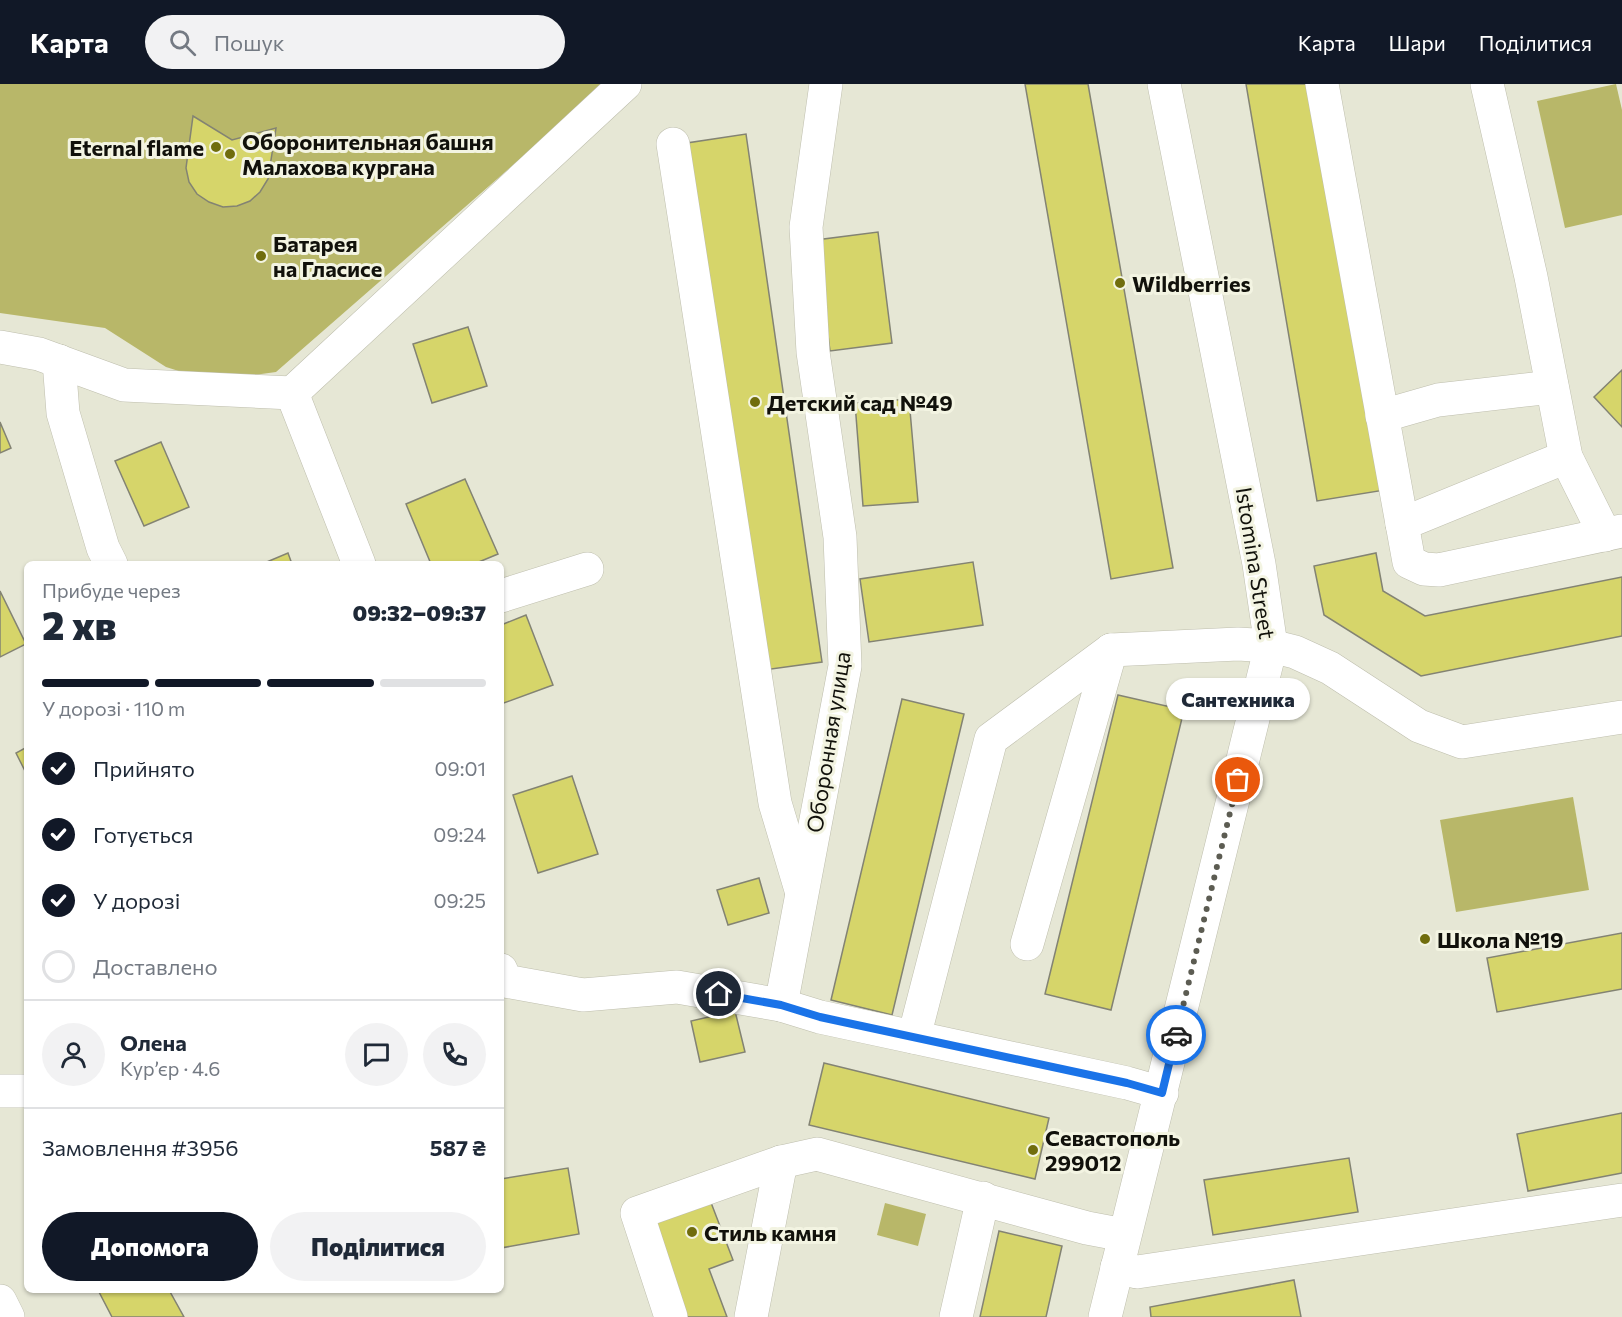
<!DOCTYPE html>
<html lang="uk">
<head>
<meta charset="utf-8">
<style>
  body { margin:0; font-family:Commissioner,sans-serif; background:#f2f2f3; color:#1f2937; height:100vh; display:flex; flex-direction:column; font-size:22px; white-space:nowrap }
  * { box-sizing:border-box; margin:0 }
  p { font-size:20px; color:#747a83 }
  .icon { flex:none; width:33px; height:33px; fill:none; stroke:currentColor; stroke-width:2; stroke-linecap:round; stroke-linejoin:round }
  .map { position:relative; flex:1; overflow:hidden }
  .drawer { position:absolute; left:24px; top:477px; width:480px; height:732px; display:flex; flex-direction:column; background:#fff; border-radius:9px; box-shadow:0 2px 4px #0004 }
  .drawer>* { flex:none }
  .pin { position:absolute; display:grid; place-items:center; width:51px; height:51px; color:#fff; margin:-26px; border:3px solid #fff; border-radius:50%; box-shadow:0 2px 6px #0007 }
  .courier { position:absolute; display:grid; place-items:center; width:60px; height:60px; margin:-30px; border:4px solid #1a73e8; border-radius:50%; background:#fff; color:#222; box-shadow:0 2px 8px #0007 }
  .bubble { position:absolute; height:42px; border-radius:21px; background:#fff; box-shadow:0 2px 4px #0004; font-size:20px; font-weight:800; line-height:42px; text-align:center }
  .overview em { font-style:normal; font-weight:800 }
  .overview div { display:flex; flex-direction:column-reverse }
  .overview { display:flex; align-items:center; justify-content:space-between; height:102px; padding:0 18px }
  h1 { font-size:39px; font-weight:800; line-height:45px }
  .bar { display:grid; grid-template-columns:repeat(4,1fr); gap:9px 6px; align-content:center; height:72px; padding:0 18px }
  .bar i { height:8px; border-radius:4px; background:#e0e1e3 }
  .bar .current { background:#111827 }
  .bar p { grid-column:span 4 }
  .line { display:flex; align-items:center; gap:15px; padding:0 18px; border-top:2px solid #e0e1e3 }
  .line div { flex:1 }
  .round { display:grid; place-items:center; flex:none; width:63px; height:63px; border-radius:32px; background:#f2f2f3 }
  ol { padding:0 18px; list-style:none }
  li { display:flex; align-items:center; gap:18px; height:66px }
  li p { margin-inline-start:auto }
  li .icon { padding:6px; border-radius:50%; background:#111827; color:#fff; stroke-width:4 }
  li:last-child { color:#747a83 }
  li i { width:33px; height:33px; border:3px solid #e0e1e3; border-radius:50% }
  .button { display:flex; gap:12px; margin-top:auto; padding:12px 18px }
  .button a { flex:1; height:69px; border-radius:36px; background:#111827; color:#fff; font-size:24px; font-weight:800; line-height:69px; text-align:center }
  .button a+a { background:#f2f2f3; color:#1f2937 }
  header { display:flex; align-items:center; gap:36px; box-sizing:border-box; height:84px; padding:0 30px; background:#111827; color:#fff }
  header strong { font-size:28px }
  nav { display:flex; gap:33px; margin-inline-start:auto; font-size:21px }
  .search { width:420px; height:54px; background:#f2f2f3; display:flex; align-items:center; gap:15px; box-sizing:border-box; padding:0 21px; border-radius:33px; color:#747a83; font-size:22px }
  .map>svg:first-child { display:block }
</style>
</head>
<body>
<header>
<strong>Карта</strong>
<div class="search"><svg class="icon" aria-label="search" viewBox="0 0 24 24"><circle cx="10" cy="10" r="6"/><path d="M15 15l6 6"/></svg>Пошук</div>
<nav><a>Карта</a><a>Шари</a><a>Поділитися</a></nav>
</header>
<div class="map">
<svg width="1622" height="1233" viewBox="0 0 1622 1233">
  <rect width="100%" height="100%" fill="#e6e7d5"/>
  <!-- green -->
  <g fill="#b8b769">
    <path d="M0,0H606L276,288L225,295L201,294L166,283L105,244L0,229Z"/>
    <path d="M1616,0L1622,26V131L1565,144L1537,17Z"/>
    <path d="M1573,713L1589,806L1456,828L1440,736Z"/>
    <path d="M885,1119L926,1130L918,1162L877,1151Z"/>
  </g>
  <!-- building -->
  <g fill="#d6d56a" stroke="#838373" stroke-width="1.5">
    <path d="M1025,0H1088L1173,484L1111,495Z"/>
    <path d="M1246,0H1316L1385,406L1317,417Z"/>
    <path d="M193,32L232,56L276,44L268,95L260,108L250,117L237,122L223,123L209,118L197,110L189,98L186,84Z"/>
    <path d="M746,50L822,578L764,586L687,59Z"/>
    <path d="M878,148L892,259L830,267L816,156Z"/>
    <path d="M468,243L487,302L432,319L413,260Z"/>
    <path d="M1622,286V343L1594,313Z"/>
    <path d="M909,315L918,418L863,422L855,319Z"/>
    <path d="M0,338L11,364L0,369Z"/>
    <path d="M161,358L189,423L144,442L115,377Z"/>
    <path d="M465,395L498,470L474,480H431L406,420Z"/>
    <path d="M288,469L292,480H262Z"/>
    <path d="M1376,469L1383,507L1425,532L1622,493V552L1421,592L1324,531L1314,482Z"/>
    <path d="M973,478L983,541L869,558L860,495Z"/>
    <path d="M0,507L26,560L0,573Z"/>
    <path d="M526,531L553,601L501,620V541Z"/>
    <path d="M1118,611L1184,626L1111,926L1045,910Z"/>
    <path d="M902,615L964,630L892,931L831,916Z"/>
    <path d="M27,663V691L16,669Z"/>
    <path d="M572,692L598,770L538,789L513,711Z"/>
    <path d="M759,794L769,829L728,841L717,806Z"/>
    <path d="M1622,849V905L1497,928L1487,874Z"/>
    <path d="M735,927L745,968L700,978L691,937Z"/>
    <path d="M824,979L1049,1034L1035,1095L809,1041Z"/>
    <path d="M1622,1029V1089L1528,1107L1517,1050Z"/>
    <path d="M1349,1074L1358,1128L1213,1151L1204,1096Z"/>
    <path d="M568,1084L579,1150L501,1164V1095Z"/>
    <path d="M710,1116L733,1176L709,1185L727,1233H687L651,1138Z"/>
    <path d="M999,1147L1062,1162L1046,1233H980Z"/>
    <path d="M1294,1196L1301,1233H1151L1150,1223Z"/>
    <path d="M98,1206H169L184,1233H112Z"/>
  </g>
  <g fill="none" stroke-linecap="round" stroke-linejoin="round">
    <defs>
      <g id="minor">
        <path d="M1322,0L1409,478L1424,485L1439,486L1622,447"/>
        <path d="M1487,0L1531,193L1566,373L1605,451"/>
        <path d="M673,60L775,719L801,806"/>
        <path d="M0,263L39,270L124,301L292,309"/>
        <path d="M59,277L63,329L103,464L111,480"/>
        <path d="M292,309L625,0"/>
        <path d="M292,309L359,480"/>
        <path d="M1382,332L1438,316L1552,303"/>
        <path d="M1402,440L1566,373"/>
        <path d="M501,512L587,485"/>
        <path d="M1027,860L1111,566"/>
        <path d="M501,886L505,897L583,911L677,903L781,921L820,933L1127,999L1162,1009"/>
        <path d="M781,921L845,582L840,453L813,268L806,143L826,0"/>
        <path d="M914,953L991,655L1111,566L1238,560L1271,562L1295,568L1330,584L1419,642L1462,658L1622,633"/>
        <path d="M0,1007H27"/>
        <path d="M1117,1183L1137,1188L1622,1116"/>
        <path d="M0,1217L8,1233"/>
        <path d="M671,1233L637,1129L781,1078L817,1070L1087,1144L1124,1151"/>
        <path d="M751,1233L781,1078"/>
        <path d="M956,1233L983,1114"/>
      </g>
      <path id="major" d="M1105,1233L1271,562L1259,480L1164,0"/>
    </defs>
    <!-- minor casing -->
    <use href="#minor" stroke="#bebead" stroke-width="34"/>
    <!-- major casing -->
    <use href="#major" stroke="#bebead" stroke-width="34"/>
    <!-- minor -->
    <use href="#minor" stroke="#fff" stroke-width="33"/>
    <!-- major -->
    <use href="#major" stroke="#fff" stroke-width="33"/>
  </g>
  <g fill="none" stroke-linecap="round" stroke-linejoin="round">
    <!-- done -->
    <path stroke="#5c5c52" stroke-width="6" stroke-dasharray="0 10.8" d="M1176,951L1238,696"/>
    <!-- route -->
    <path stroke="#1a73e8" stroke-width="8" d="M719,910L781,921L820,933L1127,999L1162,1009L1176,951"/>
  </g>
  <!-- markers -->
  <g fill="#706d0d" stroke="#f3f4e2" stroke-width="2">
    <circle cx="216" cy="63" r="6"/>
    <circle cx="230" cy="70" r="6"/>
    <circle cx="261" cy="172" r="6"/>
    <circle cx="1120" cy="199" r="6"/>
    <circle cx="755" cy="318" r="6"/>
    <circle cx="1425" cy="855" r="6"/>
    <circle cx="1033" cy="1066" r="6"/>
    <circle cx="692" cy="1148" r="6"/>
  </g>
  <g text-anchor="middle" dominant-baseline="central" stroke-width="6" stroke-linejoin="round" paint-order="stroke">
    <!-- poi labels -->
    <g font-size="22" font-weight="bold" fill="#11110b" stroke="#f3f4e2" text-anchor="start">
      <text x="242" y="57">Оборонительная башня<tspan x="242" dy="25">Малахова кургана</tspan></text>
      <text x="204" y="63" text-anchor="end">Eternal flame</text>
      <text x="273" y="159">Батарея<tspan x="273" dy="25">на Гласисе</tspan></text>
      <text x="1132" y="199">Wildberries</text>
      <text x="767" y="318">Детский сад №49</text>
      <text x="1437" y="855">Школа №19</text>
      <text x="1045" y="1053">Севастополь<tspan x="1045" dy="25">299012</tspan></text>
      <text x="704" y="1148">Стиль камня</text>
    </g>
    <!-- street labels -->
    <g font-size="22" fill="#11110b" stroke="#f3f4e2">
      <text transform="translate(1256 479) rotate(81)">Istomina Street</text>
      <text transform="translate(828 658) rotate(-81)">Оборонная улица</text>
    </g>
  </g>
</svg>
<div class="pin" style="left:1238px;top:696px;background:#ea580c"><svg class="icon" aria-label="bag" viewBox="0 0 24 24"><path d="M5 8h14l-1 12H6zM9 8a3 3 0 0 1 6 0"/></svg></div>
<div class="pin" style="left:719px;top:910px;background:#1f2937"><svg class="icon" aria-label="home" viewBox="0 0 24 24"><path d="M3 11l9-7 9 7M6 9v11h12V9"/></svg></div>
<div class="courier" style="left:1176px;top:951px"><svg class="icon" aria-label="car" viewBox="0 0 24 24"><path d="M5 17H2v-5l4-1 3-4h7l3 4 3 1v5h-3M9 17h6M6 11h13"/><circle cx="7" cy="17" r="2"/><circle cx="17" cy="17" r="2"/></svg></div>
<div class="bubble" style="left:1166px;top:594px;width:144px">Сантехника</div>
<section class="drawer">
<div class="overview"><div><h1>2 хв</h1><p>Прибуде через</p></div><em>09:32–09:37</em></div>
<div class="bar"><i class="current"></i><i class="current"></i><i class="current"></i><i></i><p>У дорозі · 110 m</p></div>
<ol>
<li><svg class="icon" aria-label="check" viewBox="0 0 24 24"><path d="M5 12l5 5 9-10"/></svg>Прийнято<p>09:01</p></li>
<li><svg class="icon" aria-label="check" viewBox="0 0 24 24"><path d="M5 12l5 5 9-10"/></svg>Готується<p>09:24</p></li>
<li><svg class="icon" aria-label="check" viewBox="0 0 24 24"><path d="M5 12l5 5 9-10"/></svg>У дорозі<p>09:25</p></li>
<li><i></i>Доставлено</li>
</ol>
<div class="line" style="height:108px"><a class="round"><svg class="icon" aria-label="person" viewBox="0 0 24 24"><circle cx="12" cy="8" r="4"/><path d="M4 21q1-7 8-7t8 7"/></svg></a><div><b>Олена</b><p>Кур’єр · 4.6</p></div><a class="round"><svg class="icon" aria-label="chat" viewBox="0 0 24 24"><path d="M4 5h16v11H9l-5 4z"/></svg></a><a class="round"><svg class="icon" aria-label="phone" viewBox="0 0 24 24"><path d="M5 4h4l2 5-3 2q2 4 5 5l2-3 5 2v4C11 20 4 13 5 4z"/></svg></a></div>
<div class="line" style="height:78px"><div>Замовлення #3956</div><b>587 ₴</b></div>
<div class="button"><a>Допомога</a><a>Поділитися</a></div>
</section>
</div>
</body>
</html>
